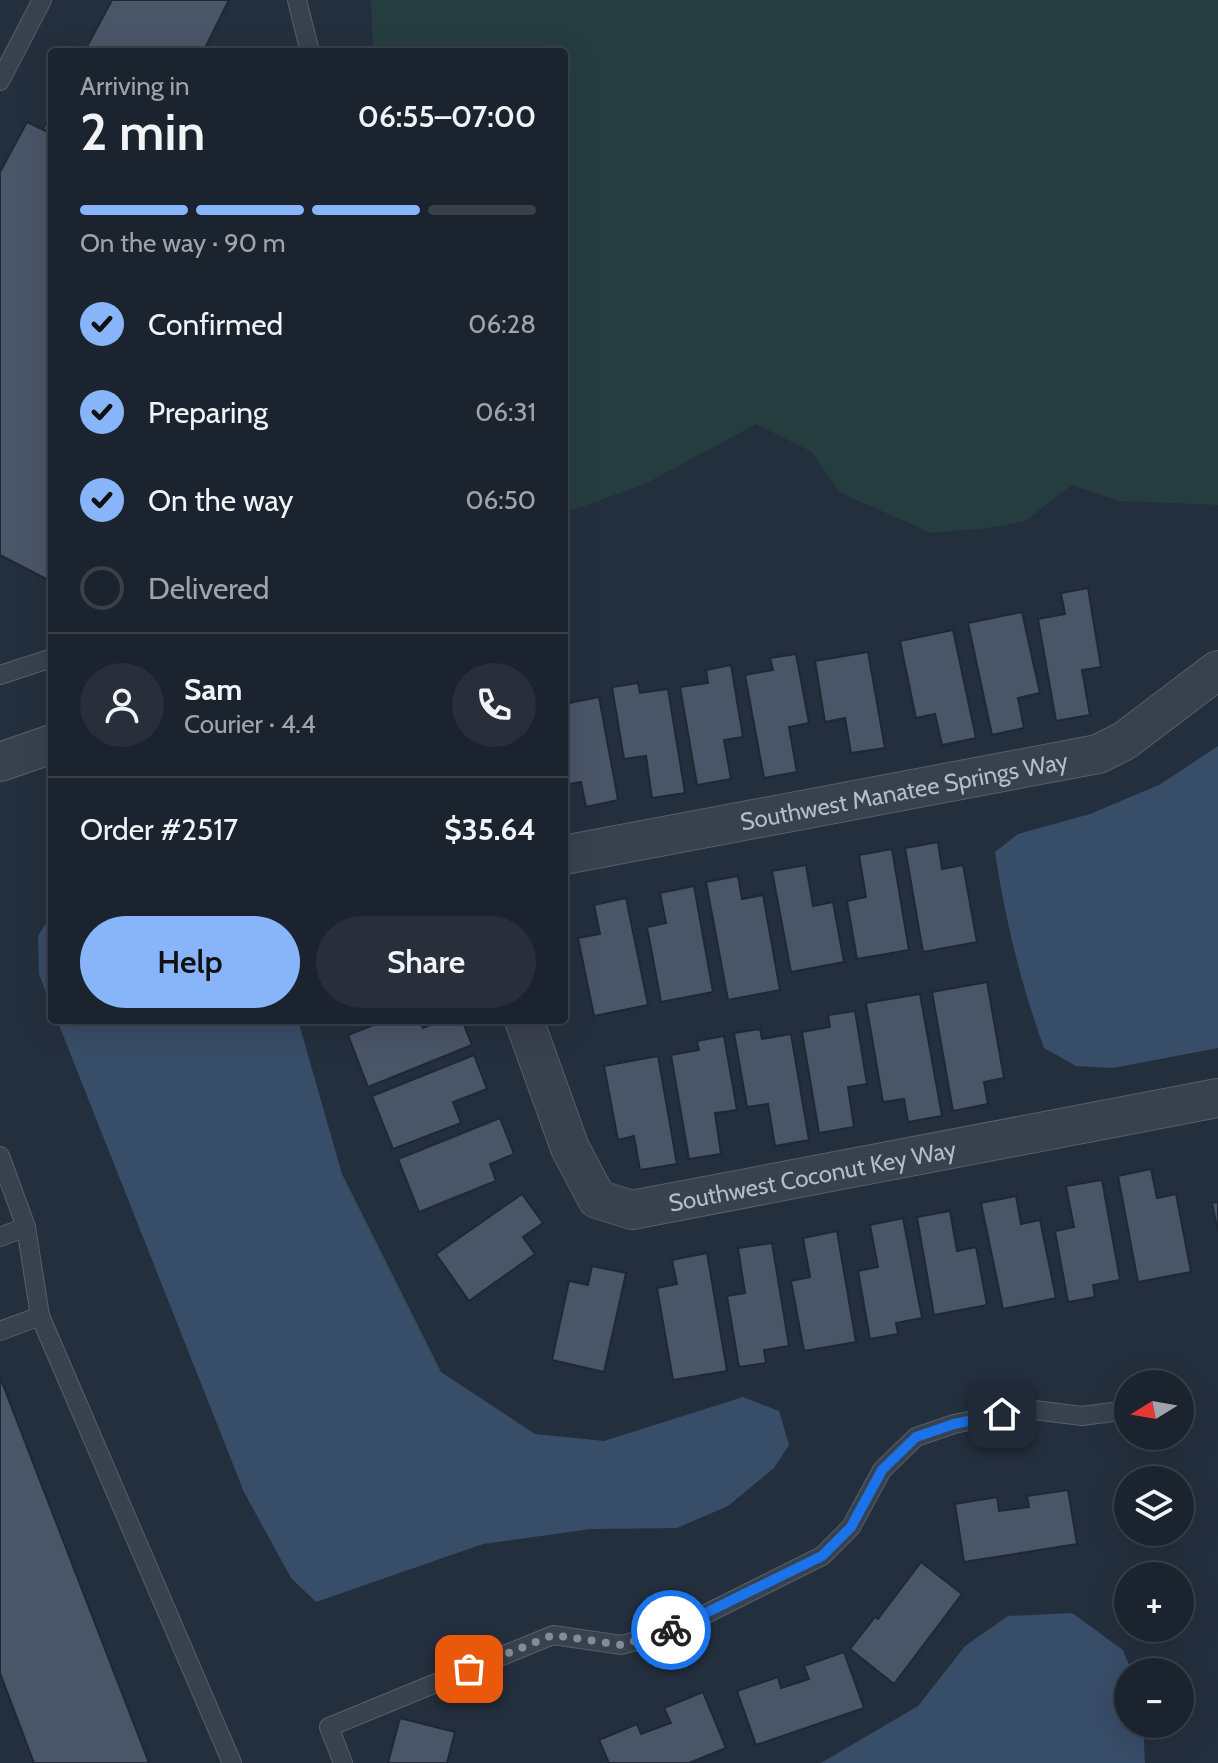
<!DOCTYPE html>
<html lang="en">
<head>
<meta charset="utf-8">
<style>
  body { margin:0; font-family:Cabin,sans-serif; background:#282f3a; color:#f1f3f6; height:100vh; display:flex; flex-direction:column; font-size:30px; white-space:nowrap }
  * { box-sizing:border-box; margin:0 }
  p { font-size:26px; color:#a0a4aa }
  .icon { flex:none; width:44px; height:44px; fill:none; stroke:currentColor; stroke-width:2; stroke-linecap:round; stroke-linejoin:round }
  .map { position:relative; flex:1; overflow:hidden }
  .sheet { position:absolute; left:48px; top:48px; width:520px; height:976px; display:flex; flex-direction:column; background:#1b232e; border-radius:8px; box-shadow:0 8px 32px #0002,0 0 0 2px #39404a }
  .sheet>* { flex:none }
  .needle { width:52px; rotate:259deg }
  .buttons { position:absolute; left:1114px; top:1370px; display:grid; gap:16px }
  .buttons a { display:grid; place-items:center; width:80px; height:80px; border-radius:50%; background:#1b232e; box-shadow:0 8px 32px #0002,0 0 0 2px #39404a; font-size:40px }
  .pin { position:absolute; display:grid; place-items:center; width:68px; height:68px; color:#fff; margin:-34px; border-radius:16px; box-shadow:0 4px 12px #0006 }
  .courier { position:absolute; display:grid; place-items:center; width:80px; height:80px; margin:-40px; border:6px solid #1a73e8; border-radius:50%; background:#fff; color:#222; box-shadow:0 2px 10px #0007 }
  .headline em { font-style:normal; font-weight:600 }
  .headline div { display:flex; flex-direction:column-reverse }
  .headline { display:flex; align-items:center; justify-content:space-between; height:136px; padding:0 32px }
  h1 { font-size:52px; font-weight:600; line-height:60px }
  .bar { display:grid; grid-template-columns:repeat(4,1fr); gap:12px 8px; align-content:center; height:96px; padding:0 32px }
  .bar i { height:10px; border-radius:6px; background:#39404a }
  .bar .selected { background:#88b5fa }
  .bar p { grid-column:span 4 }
  .line { display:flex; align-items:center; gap:20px; padding:0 32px; border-top:2px solid #39404a }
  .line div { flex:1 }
  .round { display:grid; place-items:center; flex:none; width:84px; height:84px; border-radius:42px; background:#282f3a }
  ol { padding:0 32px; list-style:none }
  li { display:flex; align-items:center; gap:24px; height:88px }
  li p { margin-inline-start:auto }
  li .icon { padding:8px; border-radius:50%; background:#88b5fa; color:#111; stroke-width:4 }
  li:last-child { color:#a0a4aa }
  li i { width:44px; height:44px; border:4px solid #39404a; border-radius:50% }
  .button { display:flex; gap:16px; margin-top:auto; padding:16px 32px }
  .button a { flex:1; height:92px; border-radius:48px; background:#88b5fa; color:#111; font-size:32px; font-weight:600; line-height:92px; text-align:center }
  .button a+a { background:#282f3a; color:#f1f3f6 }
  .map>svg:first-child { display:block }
</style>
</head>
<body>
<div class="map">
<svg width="1218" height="1763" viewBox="0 0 1218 1763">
  <rect width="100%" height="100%" fill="#242f3e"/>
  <!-- green -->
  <path fill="#263d3f" d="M371,0H1218V505L1120,501L1072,485L1025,521L988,528L931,533L839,492L812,452L756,424L645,484L564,513V52H373Z"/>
  <!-- water -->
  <g fill="#384d68">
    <path d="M1218,746V1048L1113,1068L1076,1066L1044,1048C1021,984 1005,920 995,852L1018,834L1090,814L1159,785Z"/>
    <path d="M52,914V1008L39,974L38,936Z"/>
    <path d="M57,1020H298L342,1174L441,1372L535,1434L604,1441L743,1397L779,1411L789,1445L774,1468L728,1506L677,1528L591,1529L483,1544L316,1602L291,1578L244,1492Z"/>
    <path d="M1072,1613L1123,1650L1132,1672H1128V1724H1143L1145,1763H821L918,1706L965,1646L1008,1616Z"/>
  </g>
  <!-- building -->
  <g fill="#495667" stroke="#1f2835" stroke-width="2">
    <path d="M112,0H229L203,52H84Z"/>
    <path d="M52,112V134L43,129Z"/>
    <path d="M27,122L52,134V582L0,555V172Z"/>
    <path d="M1088,588L1101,667L1082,670L1090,715L1056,721L1038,619L1065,614L1061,593Z"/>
    <path d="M1022,612L1040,693L1018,698L1024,728L992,735L968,623Z"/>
    <path d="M953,630L976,738L942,745L935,714L916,718L900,641Z"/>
    <path d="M868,652L885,748L851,753L845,718L825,722L815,661Z"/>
    <path d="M796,654L809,723L789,727L797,772L764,778L745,675L773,670L770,658Z"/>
    <path d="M731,665L743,737L724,740L731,779L697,785L680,687L708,683L706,670Z"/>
    <path d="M638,683L640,693L668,689L685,793L652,798L646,756L624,759L612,687Z"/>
    <path d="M599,697L618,800L586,807L581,782L564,785V704Z"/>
    <path d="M938,842L942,869L963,865L977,942L923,952L905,848Z"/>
    <path d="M892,849L909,950L857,959L847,901L866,897L859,855Z"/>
    <path d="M806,865L813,906L833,902L844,962L791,972L772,871Z"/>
    <path d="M738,876L742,899L763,895L780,990L728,1000L706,882Z"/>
    <path d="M694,886L713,992L661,1002L647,927L666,923L660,893Z"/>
    <path d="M626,898L648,1005L594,1016L578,938L600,934L594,905Z"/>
    <path d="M987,982L1004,1078L984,1082L988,1104L953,1111L932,992Z"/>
    <path d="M920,994L942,1116L908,1122L904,1099L883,1102L866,1003Z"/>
    <path d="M855,1011L867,1084L848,1087L854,1127L819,1133L802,1032L830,1027L828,1015Z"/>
    <path d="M386,1020H419L423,1028L443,1020H462L472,1045L368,1087L348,1035Z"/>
    <path d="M760,1029L762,1039L791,1034L809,1140L775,1146L768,1104L747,1107L734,1033Z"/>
    <path d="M724,1036L737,1110L715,1113L721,1154L689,1159L671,1055L699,1050L697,1041Z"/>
    <path d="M474,1055L487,1089L453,1102L461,1123L393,1149L372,1096Z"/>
    <path d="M658,1056L677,1164L640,1170L634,1136L618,1140L604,1066Z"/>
    <path d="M500,1118L514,1154L490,1164L496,1181L419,1212L398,1159Z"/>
    <path d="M1151,1169L1157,1198L1176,1194L1191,1272L1138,1282L1118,1176Z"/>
    <path d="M1102,1180L1120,1280L1093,1285L1095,1297L1068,1302L1055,1231L1074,1227L1066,1186Z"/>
    <path d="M522,1194L543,1223L523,1237L535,1254L469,1301L436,1254Z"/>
    <path d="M1016,1196L1021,1224L1040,1220L1056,1298L1003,1309L981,1203Z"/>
    <path d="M1218,1202V1232L1212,1203Z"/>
    <path d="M950,1211L957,1251L976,1247L987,1305L934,1315L917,1217Z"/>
    <path d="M903,1218L922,1318L896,1323L898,1334L870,1339L858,1271L878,1267L870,1225Z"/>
    <path d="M837,1231L856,1342L804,1351L791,1281L810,1277L803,1238Z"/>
    <path d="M772,1243L789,1346L764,1350L766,1363L739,1367L727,1296L745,1293L738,1248Z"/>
    <path d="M707,1253L727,1371L673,1380L657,1288L677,1284L672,1260Z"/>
    <path d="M592,1266L626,1273L604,1372L552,1360L569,1281L588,1285Z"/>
    <path d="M0,1377L149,1763H34L0,1673Z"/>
    <path d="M1068,1490L1077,1544L964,1562L955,1504L997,1497L999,1511L1029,1507L1027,1496Z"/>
    <path d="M921,1562L962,1594L894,1684L850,1649L875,1617L878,1619Z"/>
    <path d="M844,1652L864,1708L756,1745L737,1691L778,1677L781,1688L809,1679L804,1666Z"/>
    <path d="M703,1692L726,1748L689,1763H609L599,1740L637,1724L641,1734L671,1723L664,1708Z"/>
    <path d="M400,1718L455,1732L447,1763H388Z"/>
  </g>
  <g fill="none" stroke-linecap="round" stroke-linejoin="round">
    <defs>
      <g id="service">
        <path d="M297,0L310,52"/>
        <path d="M0,81L42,0"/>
        <path d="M0,675L52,658"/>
        <path d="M0,1156L26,1227L40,1316L0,1331"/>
        <path d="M0,1237L26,1227"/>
        <path d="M40,1316L232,1763"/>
        <path d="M343,1763L329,1727L553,1635L622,1645L680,1627L822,1556L851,1527L882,1470L916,1437L954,1424L1026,1409L1082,1416L1128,1410"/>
      </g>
      <g id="minor">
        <path d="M0,762L52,744"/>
        <path id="s1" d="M564,855L1098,754L1124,741L1218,670"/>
        <path id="s2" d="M524,1020L570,1148L597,1199L632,1210L1218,1098"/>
      </g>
    </defs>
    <!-- service casing -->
    <use href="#service" stroke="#565f6c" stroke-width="20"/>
    <!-- minor casing -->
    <use href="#minor" stroke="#565f6c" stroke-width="40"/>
    <!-- service -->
    <use href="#service" stroke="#38414e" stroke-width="18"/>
    <!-- minor -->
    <use href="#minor" stroke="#38414e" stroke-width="38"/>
  </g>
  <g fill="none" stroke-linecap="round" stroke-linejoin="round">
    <!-- done -->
    <path stroke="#828b98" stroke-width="8" stroke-dasharray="0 14.4" d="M469,1669L553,1635L622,1645L671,1630"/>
    <!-- route -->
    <path stroke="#1a73e8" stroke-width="10" d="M671,1630L822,1556L851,1527L882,1470L916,1437L954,1424L1002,1414"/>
  </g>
  <g text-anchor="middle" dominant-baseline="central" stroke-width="8" stroke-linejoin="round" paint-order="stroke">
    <!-- street labels -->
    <g font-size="24" fill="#b4bcc9" stroke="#1d2633">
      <text stroke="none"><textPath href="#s1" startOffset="346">Southwest Manatee Springs Way</textPath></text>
      <text stroke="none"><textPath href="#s2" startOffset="414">Southwest Coconut Key Way</textPath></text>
    </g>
  </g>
</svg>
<div class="buttons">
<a><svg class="needle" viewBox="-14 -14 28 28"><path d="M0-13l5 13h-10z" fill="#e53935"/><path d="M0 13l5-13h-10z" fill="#a0a4aa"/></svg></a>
<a><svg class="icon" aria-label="layers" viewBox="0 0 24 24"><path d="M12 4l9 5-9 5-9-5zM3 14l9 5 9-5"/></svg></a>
<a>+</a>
<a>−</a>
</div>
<div class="pin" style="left:469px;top:1669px;background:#ea580c"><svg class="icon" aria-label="bag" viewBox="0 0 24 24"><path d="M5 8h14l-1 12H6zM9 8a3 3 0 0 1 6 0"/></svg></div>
<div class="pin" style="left:1002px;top:1414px;background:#1f2937"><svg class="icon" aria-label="home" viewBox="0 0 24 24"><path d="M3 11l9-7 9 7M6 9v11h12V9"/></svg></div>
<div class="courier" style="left:671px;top:1630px"><svg class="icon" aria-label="bike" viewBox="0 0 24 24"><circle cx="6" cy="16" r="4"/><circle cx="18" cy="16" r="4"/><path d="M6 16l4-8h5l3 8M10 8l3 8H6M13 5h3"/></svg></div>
<section class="sheet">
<div class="headline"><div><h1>2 min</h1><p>Arriving in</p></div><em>06:55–07:00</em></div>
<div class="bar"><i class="selected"></i><i class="selected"></i><i class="selected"></i><i></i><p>On the way · 90 m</p></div>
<ol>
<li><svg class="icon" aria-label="check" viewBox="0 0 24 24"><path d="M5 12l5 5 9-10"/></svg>Confirmed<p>06:28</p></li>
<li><svg class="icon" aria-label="check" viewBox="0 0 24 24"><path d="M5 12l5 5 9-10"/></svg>Preparing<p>06:31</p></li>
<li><svg class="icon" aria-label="check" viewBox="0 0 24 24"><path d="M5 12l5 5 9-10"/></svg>On the way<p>06:50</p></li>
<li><i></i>Delivered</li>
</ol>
<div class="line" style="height:144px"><a class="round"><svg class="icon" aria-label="person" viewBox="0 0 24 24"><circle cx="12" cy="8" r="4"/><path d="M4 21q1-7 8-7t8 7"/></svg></a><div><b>Sam</b><p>Courier · 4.4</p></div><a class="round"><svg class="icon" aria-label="phone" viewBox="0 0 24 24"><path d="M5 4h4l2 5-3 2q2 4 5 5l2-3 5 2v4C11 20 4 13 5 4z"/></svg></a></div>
<div class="line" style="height:104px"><div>Order #2517</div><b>$35.64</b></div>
<div class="button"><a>Help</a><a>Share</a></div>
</section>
</div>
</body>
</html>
